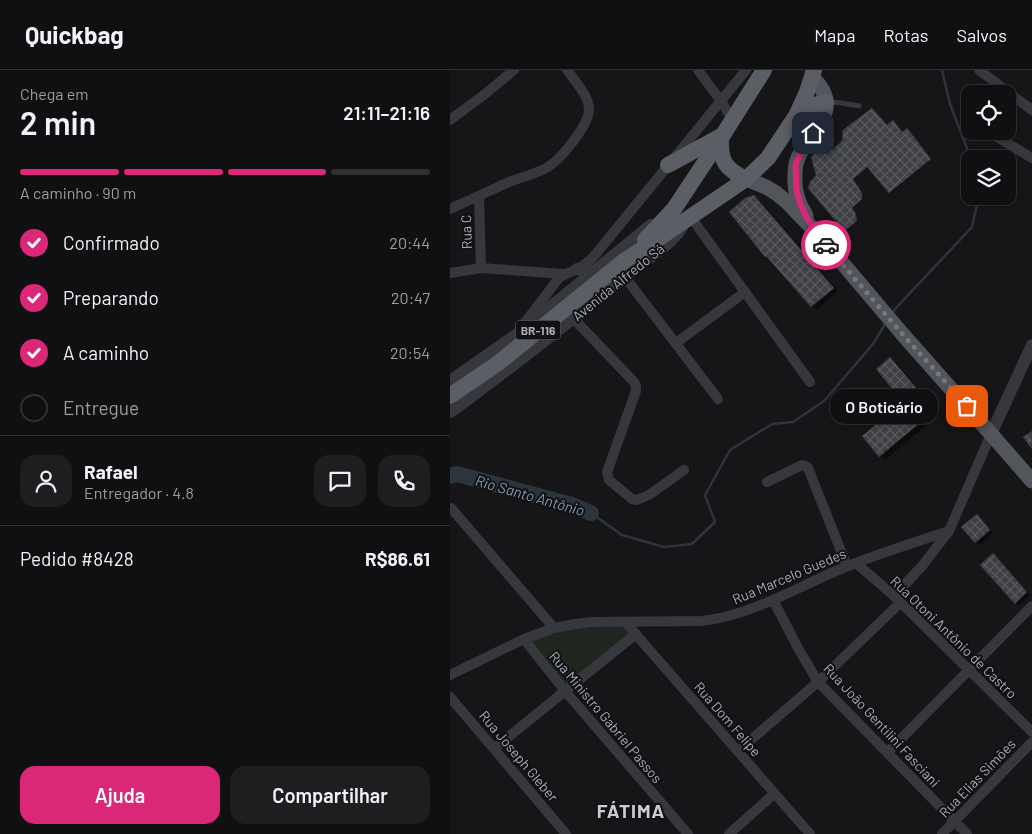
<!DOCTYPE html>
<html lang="pt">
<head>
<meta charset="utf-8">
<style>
  body { margin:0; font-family:Barlow,sans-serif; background:#1e1e20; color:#f1f3f6; height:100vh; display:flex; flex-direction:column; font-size:19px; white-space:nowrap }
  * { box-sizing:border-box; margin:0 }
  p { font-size:16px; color:#9c9d9f }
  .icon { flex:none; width:28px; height:28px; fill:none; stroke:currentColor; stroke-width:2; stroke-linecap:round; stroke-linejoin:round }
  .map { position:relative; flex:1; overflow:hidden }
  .drawer { display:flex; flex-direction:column; background:#101012; width:450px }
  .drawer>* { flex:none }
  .fabs { position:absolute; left:511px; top:15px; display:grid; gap:10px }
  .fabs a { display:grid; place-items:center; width:55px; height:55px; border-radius:10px; background:#101012; box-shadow:0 2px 8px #0003,0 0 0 1px #303032; font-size:25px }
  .pin { position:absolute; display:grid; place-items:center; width:42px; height:42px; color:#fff; margin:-21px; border-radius:10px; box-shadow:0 2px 8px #0006 }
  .courier { position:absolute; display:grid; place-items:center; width:50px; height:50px; margin:-25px; border:4px solid #db2777; border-radius:50%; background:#fff; color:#222; box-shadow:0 1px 6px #0007 }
  .bubble { position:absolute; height:35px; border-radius:15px; background:#101012; box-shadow:0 2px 8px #0003,0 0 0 1px #303032; font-size:16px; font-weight:600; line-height:35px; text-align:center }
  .headline em { font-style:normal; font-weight:600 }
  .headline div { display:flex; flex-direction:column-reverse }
  .headline { display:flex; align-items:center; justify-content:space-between; height:85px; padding:0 20px }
  h1 { font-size:32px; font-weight:600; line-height:38px }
  .bar { display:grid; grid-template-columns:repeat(4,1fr); gap:8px 5px; align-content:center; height:60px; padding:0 20px }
  .bar i { height:6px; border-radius:4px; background:#303032 }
  .bar .current { background:#db2777 }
  .bar p { grid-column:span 4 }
  .line { display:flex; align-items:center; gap:12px; padding:0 20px; border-top:1px solid #303032 }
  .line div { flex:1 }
  .round { display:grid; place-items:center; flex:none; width:52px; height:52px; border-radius:15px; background:#1e1e20 }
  ol { padding:0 20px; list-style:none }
  li { display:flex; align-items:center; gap:15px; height:55px }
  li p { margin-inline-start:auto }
  li .icon { padding:5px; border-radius:50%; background:#db2777; color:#fff; stroke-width:4 }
  li:last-child { color:#9c9d9f }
  li i { width:28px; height:28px; border:2px solid #303032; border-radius:50% }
  .action { display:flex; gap:10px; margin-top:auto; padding:10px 20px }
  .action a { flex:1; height:58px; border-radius:15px; background:#db2777; color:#fff; font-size:20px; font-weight:600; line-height:58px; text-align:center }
  .action a+a { background:#1e1e20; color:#f1f3f6 }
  header { display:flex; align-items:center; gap:30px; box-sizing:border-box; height:70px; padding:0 25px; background:#101012; border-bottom:1px solid #303032 }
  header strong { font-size:24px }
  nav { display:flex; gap:28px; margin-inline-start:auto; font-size:18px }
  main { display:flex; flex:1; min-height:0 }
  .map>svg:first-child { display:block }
</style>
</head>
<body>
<header>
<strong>Quickbag</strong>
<nav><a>Mapa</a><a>Rotas</a><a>Salvos</a></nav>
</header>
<main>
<section class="drawer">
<div class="headline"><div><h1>2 min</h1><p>Chega em</p></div><em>21:11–21:16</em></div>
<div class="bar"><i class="current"></i><i class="current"></i><i class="current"></i><i></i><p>A caminho · 90 m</p></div>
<ol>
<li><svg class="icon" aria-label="check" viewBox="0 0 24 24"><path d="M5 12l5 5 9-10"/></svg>Confirmado<p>20:44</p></li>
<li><svg class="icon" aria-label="check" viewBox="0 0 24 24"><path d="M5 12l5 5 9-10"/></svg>Preparando<p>20:47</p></li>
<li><svg class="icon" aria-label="check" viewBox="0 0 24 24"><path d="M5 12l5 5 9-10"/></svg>A caminho<p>20:54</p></li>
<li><i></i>Entregue</li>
</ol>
<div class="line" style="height:90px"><a class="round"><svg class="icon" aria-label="person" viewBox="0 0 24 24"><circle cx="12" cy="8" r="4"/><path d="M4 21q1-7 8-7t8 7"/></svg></a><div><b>Rafael</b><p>Entregador · 4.8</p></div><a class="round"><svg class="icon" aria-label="chat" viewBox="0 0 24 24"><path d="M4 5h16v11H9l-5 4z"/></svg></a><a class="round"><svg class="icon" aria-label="phone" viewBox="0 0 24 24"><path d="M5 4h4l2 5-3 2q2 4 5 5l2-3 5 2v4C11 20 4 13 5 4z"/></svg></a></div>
<div class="line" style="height:65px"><div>Pedido #8428</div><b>R$86.61</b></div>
<div class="action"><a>Ajuda</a><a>Compartilhar</a></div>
</section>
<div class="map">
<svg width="582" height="764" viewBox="0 0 582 764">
  <defs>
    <pattern id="building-cross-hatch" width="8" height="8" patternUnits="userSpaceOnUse" patternTransform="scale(1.25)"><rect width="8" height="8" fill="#404145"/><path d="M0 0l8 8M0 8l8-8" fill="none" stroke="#595a5e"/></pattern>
  </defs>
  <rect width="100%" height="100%" fill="#161618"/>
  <!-- green -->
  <path fill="#1e261f" d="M170,554L179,565L114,618L78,572L106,559Z"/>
  <!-- shadow -->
  <g fill="#0007">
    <path d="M437,56L452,64L458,60L481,90L441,123L418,97L403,109L413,124V129L402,139L406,144L408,152L398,160L390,154L383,82Z"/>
    <path d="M304,127L310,130L388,221L367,240L362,236L321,189L316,186Z"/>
    <path d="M441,289L446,292L490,344L436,389L430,386L455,332Z"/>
    <path d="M527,446L531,448L543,463L530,475L525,472Z"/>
    <path d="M543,485L547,487L580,525L569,535L565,533Z"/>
  </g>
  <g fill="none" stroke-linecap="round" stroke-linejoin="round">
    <!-- stream -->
    <g stroke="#2c353c" stroke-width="2.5">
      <path d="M492,0L500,34L521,89"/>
      <path d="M442,243L445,239L522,157L529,126"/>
      <path d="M141,443L172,465L214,477L242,474L265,452L255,425L280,380L322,354L343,352L374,331L423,274L435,254"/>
    </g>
    <!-- river -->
    <path stroke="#2c353c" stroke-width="16" d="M0,406L7,404L122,435L141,443"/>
  </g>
  <!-- building -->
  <g fill="url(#building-cross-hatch)" stroke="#303034">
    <path d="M422,38L437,55L443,50L452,62L457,58L481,89L439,123L417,97L403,109L412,123V129L402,138L405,142L407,151L396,160L389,155L358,118L360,112L366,105L361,87L373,76L382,80L392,71L393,60Z"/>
    <path d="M304,125L384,218L361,237L316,186L315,187L279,142L295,128Z"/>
    <path d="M440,287L485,340L429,387L412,366L453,332L426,299Z"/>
    <path d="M582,361V379L573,367Z"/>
    <path d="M527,444L540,460L525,473L511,457Z"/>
    <path d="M543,483L577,522L565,534L530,495Z"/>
  </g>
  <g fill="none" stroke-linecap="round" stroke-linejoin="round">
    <!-- service -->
    <path stroke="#37383d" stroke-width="5" d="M379,32L392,33L409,36"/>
    <!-- minor -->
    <g stroke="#37383d" stroke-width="10">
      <path d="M248,0L271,31L282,49"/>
      <path d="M529,0L582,40"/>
      <path d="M0,50L35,24L64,0"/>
      <path d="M537,61L582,88"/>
      <path d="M29,126L31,198"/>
      <path d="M0,139C20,130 39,121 59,112C72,107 86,104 98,97C112,88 139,55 139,39C139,26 124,10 117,0"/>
      <path d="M240,146L360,312"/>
      <path d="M0,203L31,198L114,204"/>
      <path d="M175,207L268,329"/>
      <path d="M123,248L184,312L186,316V321L157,402L159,410L182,429L187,430L199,425L234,400"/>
      <path d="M73,255L109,208C115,203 122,202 128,199C134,195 140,191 145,185L296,0"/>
      <path d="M226,273L295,222"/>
      <path d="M317,412L352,395L355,396L358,398L397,496"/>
      <path d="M1,438L104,558"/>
      <path d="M406,493L444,526L582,662"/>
      <path d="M444,526L472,496L499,461"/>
      <path d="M323,530L348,578L368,612L517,764"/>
      <path d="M175,552L360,764"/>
      <path d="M74,569L115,621L238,764"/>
      <path d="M0,605L74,569L104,558L125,554L142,552L252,551C304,545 350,515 398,496C431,483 466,472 499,461L541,364"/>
      <path d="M0,627L116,764"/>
      <path d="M45,678L115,621L186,564"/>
      <path d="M288,681L368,612L450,533"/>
      <path d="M438,682L582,536"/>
      <path d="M279,764L324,724"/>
      <path d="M492,764L582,672"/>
    </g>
    <!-- tertiary -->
    <g stroke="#37383d" stroke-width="12">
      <path d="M127,199L144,202"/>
      <path d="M0,311L66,265L201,155"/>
      <path d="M0,342L9,336C67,293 124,248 181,202C194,192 225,171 232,157"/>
      <path d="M541,364L582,275"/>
    </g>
    <!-- primary -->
    <g stroke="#53555c" stroke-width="15">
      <path d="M296,109L316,117L326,123L337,132L366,162L455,267L541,364L582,411"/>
      <path d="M356,146C354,141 351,137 349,132C345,121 344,106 346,94C354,61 399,43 362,7"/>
    </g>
    <!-- trunk -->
    <g stroke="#5b5e65" stroke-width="16">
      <path d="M346,46L364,35L376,32"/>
      <path d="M271,68C270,91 275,99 296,109"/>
      <path d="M218,95L271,66"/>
      <path d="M195,170L224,139L271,68L314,0"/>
      <path d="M0,326L47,294L174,191L205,171L296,109L318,88L346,46L357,22L364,0"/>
    </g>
  </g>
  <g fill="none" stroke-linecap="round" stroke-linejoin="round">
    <!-- done -->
    <path stroke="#757880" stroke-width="5" stroke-dasharray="0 9" d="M376,175L455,267L517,336"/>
    <!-- route -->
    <path stroke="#db2777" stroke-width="6" d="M363,63C357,73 349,83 346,94C345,97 346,102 346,106C344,132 360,155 376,175"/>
  </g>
  <g text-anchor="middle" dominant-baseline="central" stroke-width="4" stroke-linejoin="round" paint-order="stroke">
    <!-- shield labels -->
    <rect fill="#111113" stroke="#7b7e86" stroke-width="1" x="65.5" y="250.5" width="45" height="19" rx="4"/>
    <g font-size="12" font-weight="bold" fill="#a8adb8">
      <text x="88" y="260">BR-116</text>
    </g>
    <!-- street labels -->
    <g font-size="14" fill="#a8adb8" stroke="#111113">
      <text transform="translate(16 162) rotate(-92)">Rua C</text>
      <text transform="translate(168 212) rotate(-39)">Avenida Alfredo Sá</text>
      <text transform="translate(339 506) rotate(-23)">Rua Marcelo Guedes</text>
      <text transform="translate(504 567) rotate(44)">Rua Otoni Antônio de Castro</text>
      <text transform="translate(156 647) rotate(50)">Rua Ministro Gabriel Passos</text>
      <text transform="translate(278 649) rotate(49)">Rua Dom Felipe</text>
      <text transform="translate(432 655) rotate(47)">Rua João Gentilini Fasciani</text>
      <text transform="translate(69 686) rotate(50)">Rua Joseph Gleber</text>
      <text transform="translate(527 708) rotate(-46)">Rua Elias Simões</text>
    </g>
    <!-- water labels -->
    <g font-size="15" font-style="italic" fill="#7f9bb3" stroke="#111113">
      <text transform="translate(80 425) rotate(16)">Rio Santo Antônio</text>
    </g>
    <!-- district labels -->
    <g font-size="19" font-weight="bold" letter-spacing="1" fill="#c9ccd4" stroke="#111113">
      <text x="181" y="740">FÁTIMA</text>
    </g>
  </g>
</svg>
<div class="fabs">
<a><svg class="icon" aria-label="locate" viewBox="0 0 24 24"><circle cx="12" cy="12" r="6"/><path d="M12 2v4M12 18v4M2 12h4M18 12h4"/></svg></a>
<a><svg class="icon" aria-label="layers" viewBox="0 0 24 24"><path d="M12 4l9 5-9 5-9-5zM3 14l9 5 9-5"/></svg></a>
</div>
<div class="pin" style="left:517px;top:336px;background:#ea580c"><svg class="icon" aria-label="bag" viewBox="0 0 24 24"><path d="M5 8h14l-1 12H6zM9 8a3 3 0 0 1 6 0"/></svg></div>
<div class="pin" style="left:363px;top:63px;background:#1f2937"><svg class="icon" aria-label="home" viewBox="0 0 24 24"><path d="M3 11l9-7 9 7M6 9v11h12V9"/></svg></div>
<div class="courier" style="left:376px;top:175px"><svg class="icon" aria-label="car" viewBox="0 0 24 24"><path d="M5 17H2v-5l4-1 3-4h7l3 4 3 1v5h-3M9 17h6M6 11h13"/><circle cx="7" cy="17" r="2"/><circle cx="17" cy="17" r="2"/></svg></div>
<div class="bubble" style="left:380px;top:319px;width:108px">O Boticário</div>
</div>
</main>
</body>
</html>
